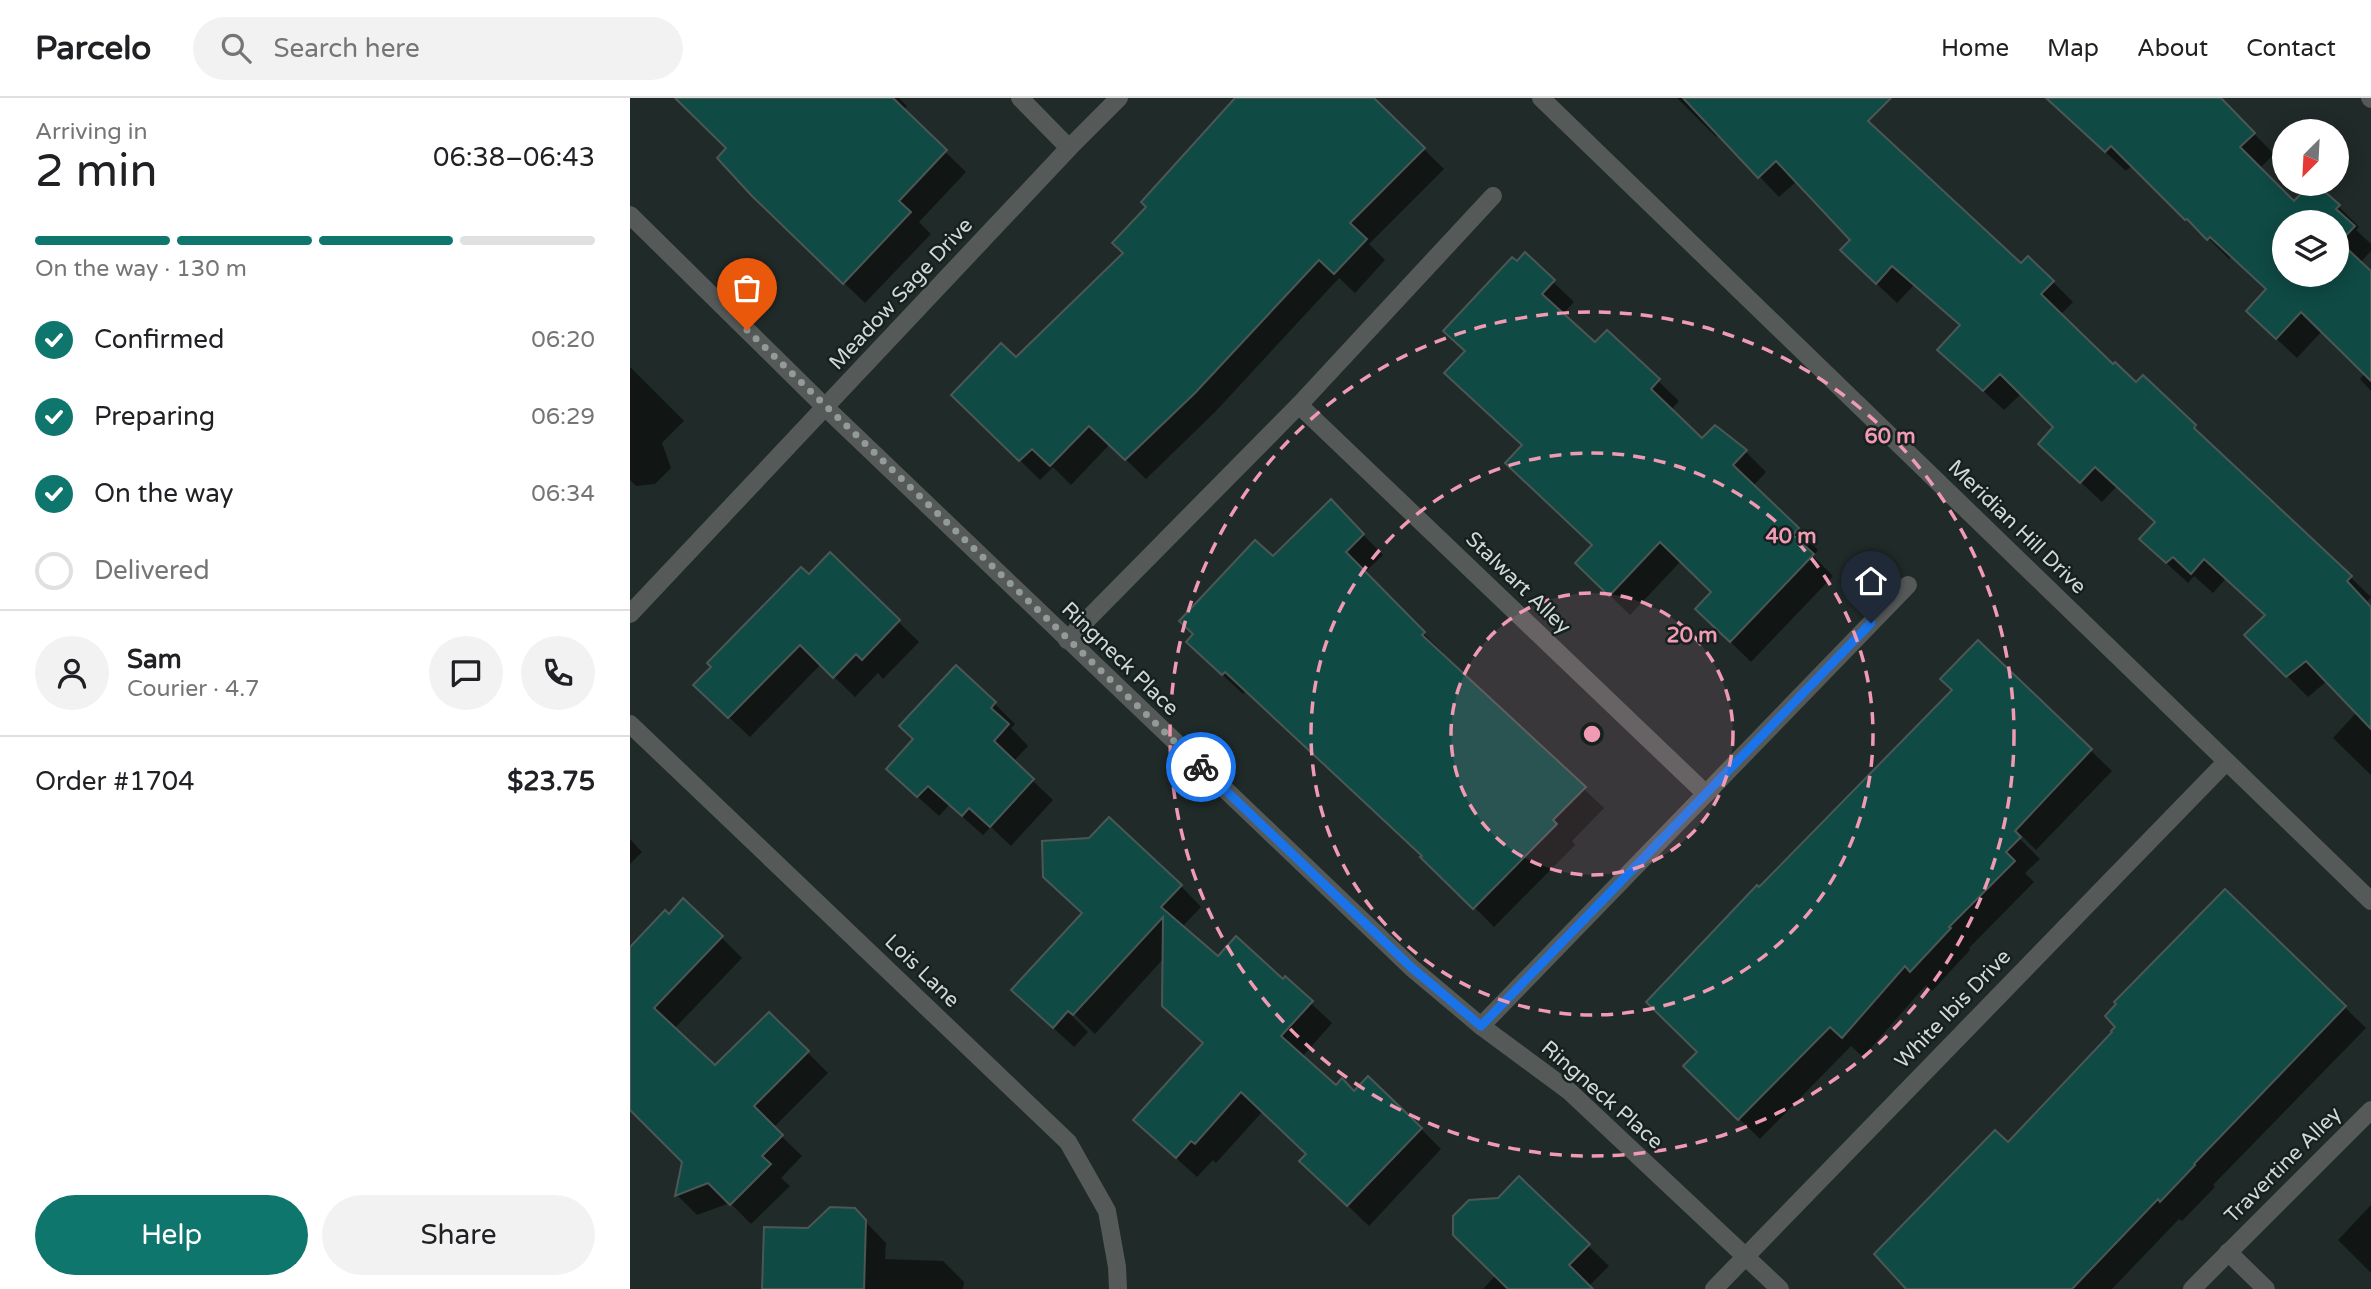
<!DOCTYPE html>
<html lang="en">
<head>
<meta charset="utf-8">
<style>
  body { margin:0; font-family:"Varela Round",sans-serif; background:#f2f2f2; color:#202124; height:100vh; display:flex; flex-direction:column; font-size:26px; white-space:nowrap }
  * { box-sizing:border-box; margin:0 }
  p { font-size:23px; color:#757577 }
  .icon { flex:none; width:38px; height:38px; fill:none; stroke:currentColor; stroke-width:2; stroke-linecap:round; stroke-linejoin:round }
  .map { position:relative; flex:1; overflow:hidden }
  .details { display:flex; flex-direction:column; background:#fff; width:630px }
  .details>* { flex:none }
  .needle { width:46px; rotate:204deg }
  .tools { position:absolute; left:1642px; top:21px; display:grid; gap:14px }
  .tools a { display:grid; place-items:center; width:77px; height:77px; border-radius:50%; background:#fff; box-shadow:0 4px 18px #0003; font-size:35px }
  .pin { position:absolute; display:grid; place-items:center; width:60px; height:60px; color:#fff; margin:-72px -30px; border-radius:50% 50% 50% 0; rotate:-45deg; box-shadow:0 0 7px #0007 }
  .pin .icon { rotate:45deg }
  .courier { position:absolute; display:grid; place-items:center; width:70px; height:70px; margin:-35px; border:5px solid #1a73e8; border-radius:50%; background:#fff; color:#222; box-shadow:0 2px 9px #0007 }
  .summary em { font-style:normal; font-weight:600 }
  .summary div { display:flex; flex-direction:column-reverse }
  .summary { display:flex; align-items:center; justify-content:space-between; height:119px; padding:0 35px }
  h1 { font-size:46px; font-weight:600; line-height:52px }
  .bar { display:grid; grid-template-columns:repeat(4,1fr); gap:10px 7px; align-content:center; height:84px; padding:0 35px }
  .bar i { height:9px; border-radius:5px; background:#e0e0e0 }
  .bar .selected { background:#0f766e }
  .bar p { grid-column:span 4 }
  .line { display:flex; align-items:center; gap:18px; padding:0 35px; border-top:2px solid #e0e0e0 }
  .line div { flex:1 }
  .round { display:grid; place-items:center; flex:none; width:74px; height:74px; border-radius:37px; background:#f2f2f2 }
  ol { padding:0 35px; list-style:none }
  li { display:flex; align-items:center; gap:21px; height:77px }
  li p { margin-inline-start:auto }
  li .icon { padding:7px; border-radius:50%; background:#0f766e; color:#fff; stroke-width:4 }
  li:last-child { color:#757577 }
  li i { width:38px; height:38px; border:4px solid #e0e0e0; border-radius:50% }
  .button { display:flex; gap:14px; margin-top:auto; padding:14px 35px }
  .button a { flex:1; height:80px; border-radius:42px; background:#0f766e; color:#fff; font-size:28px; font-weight:600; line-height:80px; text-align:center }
  .button a+a { background:#f2f2f2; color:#202124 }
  header { display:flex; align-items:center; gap:42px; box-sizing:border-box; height:98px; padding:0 35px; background:#fff; border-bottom:2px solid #e0e0e0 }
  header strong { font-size:33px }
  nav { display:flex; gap:38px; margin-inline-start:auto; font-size:24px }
  .search { width:490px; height:63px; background:#f2f2f2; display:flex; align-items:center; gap:18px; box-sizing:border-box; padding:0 24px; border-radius:38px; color:#757577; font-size:26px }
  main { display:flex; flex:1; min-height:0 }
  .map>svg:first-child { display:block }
</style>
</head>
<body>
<header>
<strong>Parcelo</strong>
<div class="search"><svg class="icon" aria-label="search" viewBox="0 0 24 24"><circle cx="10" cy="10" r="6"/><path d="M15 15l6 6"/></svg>Search here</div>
<nav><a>Home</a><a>Map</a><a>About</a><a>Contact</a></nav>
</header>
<main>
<section class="details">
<div class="summary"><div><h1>2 min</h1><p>Arriving in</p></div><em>06:38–06:43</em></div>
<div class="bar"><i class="selected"></i><i class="selected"></i><i class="selected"></i><i></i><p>On the way · 130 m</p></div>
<ol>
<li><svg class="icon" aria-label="check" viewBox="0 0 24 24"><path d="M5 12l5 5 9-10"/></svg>Confirmed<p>06:20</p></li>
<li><svg class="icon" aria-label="check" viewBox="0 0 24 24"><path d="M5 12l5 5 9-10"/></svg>Preparing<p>06:29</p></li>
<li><svg class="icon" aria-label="check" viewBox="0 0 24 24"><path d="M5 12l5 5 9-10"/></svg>On the way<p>06:34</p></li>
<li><i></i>Delivered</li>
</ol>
<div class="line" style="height:126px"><a class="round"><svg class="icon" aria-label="person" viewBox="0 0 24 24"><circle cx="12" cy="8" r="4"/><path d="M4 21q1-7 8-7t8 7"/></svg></a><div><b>Sam</b><p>Courier · 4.7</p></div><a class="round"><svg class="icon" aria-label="chat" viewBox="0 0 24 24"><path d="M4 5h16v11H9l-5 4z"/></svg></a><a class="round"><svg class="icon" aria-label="phone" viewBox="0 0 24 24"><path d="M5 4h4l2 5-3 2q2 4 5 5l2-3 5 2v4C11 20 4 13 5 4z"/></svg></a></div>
<div class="line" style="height:91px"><div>Order #1704</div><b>$23.75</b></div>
<div class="button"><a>Help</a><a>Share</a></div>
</section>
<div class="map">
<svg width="1741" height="1191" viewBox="0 0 1741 1191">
  <rect width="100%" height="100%" fill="#202a28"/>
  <!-- shadow -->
  <g fill="#0007" fill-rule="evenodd">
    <path d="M47,0H269L277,8L273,13L336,74L289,124L301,136L235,205L144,118L99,51Z"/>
    <path d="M607,0H742L814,71L739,146L755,162L725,195L709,180L585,314L516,381L480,346L441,387L423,369L410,382L323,297L386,261L495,156L519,109Z"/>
    <path d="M1047,0H1210L1391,167L1423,184L1443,204L1430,217L1483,268L1506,287L1513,280L1741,499L1736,505L1741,510V677L1703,640L1727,614L1697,583L1678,599L1617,537L1637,518L1596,480L1583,495L1564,478L1558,485L1532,461L1526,425L1487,388L1472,404L1431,366L1426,329L1392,295L1374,312L1309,252L1331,229L1284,187L1267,205L1233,173L1222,142L1167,83L1149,99L1089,36L1086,39Z"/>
    <path d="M1426,0H1589L1644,56L1629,71L1664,106L1684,86L1709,109L1729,129L1726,132L1741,146V153L1730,165L1741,176V293L1730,281L1735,275L1692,233L1667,260L1638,233V192L1601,158L1599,161L1578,140L1577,142L1502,67L1496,73L1445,26ZM1654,124H1706V177H1654Z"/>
    <path d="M895,157L944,204L932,217L965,247L977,234L1049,303L1041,312L1073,342L1085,329L1116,354L1136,374L1123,388L1188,452L1183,458L1203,478L1121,564L1067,511L1083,494L1051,463L1000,517L968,486L964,448L894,348L836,254L887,166Z"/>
    <path d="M0,269L54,323L32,345L41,370L25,386L6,388L0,382Z"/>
    <path d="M701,404L753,457L734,475L813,555L811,557L974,710L942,743L945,747L864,829L794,758L616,592L613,596L578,563L643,461Z"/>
    <path d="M200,457L289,544L253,581L248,575L225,599L191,566L120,639L86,607L179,478Z"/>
    <path d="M1348,544L1482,673L1406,752L1386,732L1383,734L1410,761L1395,775L1404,784L1339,850L1340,852L1302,893L1296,887L1233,959L1221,948L1130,1041L1055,968L1069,954L1129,791L1324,593Z"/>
    <path d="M364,605L385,626L381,630L398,648L383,664L423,702L381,748L361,729L353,737L319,707L309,718L279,691Z"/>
    <path d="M0,741L12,754L0,766Z"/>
    <path d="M551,788L571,809L552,829L588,860L653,883L655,881L702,925L672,959L706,989L724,995L791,1031L811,1051L739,1128L692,1083L678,1056L633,1013L586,1065L583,1062L567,1079L526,1042L574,946L534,860L465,936L438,910L436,912L458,934L444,949L404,912Z"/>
    <path d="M1595,793L1736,930L1583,1087L1585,1089L1552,1123L1549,1121L1482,1191H1279L1378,1046L1485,934Z"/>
    <path d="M39,818L91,839L112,860L44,931L85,970L139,916L198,975L143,1030L172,1058L151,1080L160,1088L121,1126L100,1105L67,1117L47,1097L53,1064L0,1012V851ZM87,1083L71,1089V1086Z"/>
    <path d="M889,1081L979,1168L958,1189L961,1191H853L866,1177L869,1101Z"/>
    <path d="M1741,1107V1175L1708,1142Z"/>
    <path d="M224,1112L256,1145L255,1161L313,1163L334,1184L333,1191H134L179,1132Z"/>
  </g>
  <!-- building -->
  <g fill="#0f4a44" stroke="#4c5755" stroke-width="2" fill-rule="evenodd">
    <path d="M45,0H263L317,52L269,103L281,114L213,186L122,98L87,60L96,50Z"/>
    <path d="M605,0H744L795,50L720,125L737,141L704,176L689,162L565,295L495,362L459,328L420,368L402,351L389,363L321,297L371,245L386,259L493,155L482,145L516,109L511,104Z"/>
    <path d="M1053,0H1261L1238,23L1391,165L1398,158L1424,183L1411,196L1483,266L1485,264L1506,284L1513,277L1566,327L1564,330L1722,478L1717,483L1741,509V631L1676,563L1656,579L1614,537L1635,517L1574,461L1561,476L1543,459L1536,465L1509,441L1525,424L1465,369L1450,385L1408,346L1423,329L1370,276L1353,293L1307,252L1330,227L1262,168L1246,186L1210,152L1220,142L1146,63L1128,80Z"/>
    <path d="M1416,0H1591L1625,35L1610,49L1664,103L1680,86H1686L1710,107L1706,111L1725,128L1710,144L1741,173V283L1671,214L1646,241L1616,213L1636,191L1580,139L1577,142L1557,121L1555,122L1481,48L1475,54ZM1654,124H1706V177H1654Z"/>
    <path d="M895,154L925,182L912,196L965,244L977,232L1030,281L1021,291L1072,340L1085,327L1117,352L1103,367L1169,430L1163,437L1184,456L1100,544L1065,511L1081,494L1030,444L979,498L945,465L962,447L875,365L892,347L814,275L835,253L813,233L882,159L887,163Z"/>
    <path d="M701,401L734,436L716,454L795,534L792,537L956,689L923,722L927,726L843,811L790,759L792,758L595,574L592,577L556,544L563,536L549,523L625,442L643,458Z"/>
    <path d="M200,454L270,522L232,562L226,556L203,580L170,547L98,620L63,587L81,569L77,565L171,469L179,476Z"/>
    <path d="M1348,542L1462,651L1385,733L1391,739L1376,754L1385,763L1319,829L1321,830L1280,874L1275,868L1212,940L1200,929L1108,1022L1053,968L1067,954L1016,904L1127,787L1129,789L1322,592L1310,581Z"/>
    <path d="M326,567L366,604L361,610L379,626L364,643L404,681L360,729L339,710L332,718L298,688L287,699L256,671L283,641L269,628Z"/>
    <path d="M479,719L552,787L531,809L588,858L606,838L653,881L655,878L683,903L651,938L706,987L712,980L724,993L738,978L792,1030L717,1108L669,1063L676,1056L611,994L565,1046L561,1043L546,1060L503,1022L573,945L532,908L533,819L443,917L438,913L423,930L381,892L452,815L413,779L412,743L459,740Z"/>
    <path d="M1595,791L1716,908L1564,1066L1565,1067L1530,1104L1528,1101L1442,1191H1276L1244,1156L1365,1032L1378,1044L1482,934L1481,933L1485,929L1475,918L1486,906L1484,904Z"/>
    <path d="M53,800L93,838L24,910L85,967L139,914L179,953L124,1008L153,1037L132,1058L141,1066L100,1107L78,1085L45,1098L52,1064L0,1012V849L35,812L39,816Z"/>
    <path d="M889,1078L960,1146L939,1167L963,1191H878L823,1137V1118L839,1102L868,1100Z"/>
    <path d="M200,1109L225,1110L236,1122L234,1191H132L134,1129L178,1130Z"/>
  </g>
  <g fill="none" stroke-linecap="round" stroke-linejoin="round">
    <!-- lane -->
    <g stroke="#555a59" stroke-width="18">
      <path d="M390,0L439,50"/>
      <path d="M669,307L1076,696"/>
      <path d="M437,542L669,307L863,98"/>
      <path d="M0,626L438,1044L477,1113L487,1169L488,1191"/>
      <path d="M851,928L1278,487"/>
      <path d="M1598,1154L1636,1191"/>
      <path d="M1562,1191L1741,1012"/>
    </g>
    <!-- street -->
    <g stroke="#555a59" stroke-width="18">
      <path d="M911,0L1741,803"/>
      <path d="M1740,0L1741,1"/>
      <path d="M0,117L195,309L782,870L851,928L939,993L1150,1191"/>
      <path d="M0,516L439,50L489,0"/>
      <path d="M1084,1191L1596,664"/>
    </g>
  </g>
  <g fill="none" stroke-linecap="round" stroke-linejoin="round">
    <!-- done -->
    <path stroke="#939b99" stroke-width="7" stroke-dasharray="0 12.6" d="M117,232L571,669"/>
    <!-- route -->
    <path stroke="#1a73e8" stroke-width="9" d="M571,669L782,870L851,928L1241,525"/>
  </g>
  <!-- distance rings -->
  <circle cx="962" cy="636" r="141" fill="#f19ab4" fill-opacity=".12"/>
  <g fill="none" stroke="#f19ab4" stroke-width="3.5" stroke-dasharray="12 9">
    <circle cx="962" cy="636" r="141"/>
    <circle cx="962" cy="636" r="281"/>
    <circle cx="962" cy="636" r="422"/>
  </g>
  <g text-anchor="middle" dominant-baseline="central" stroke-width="5" stroke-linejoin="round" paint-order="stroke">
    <!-- street labels -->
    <g font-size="21" fill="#d1d8d6" stroke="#16201f">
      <text transform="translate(271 196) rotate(-47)">Meadow Sage Drive</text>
      <text transform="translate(1387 429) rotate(44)">Meridian Hill Drive</text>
      <text transform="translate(888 485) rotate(44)">Stalwart Alley</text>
      <text transform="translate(490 561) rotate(44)">Ringneck Place</text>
      <text transform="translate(292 873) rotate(44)">Lois Lane</text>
      <text transform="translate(1323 911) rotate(-46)">White Ibis Drive</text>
      <text transform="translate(972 997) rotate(41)">Ringneck Place</text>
      <text transform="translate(1653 1067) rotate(-45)">Travertine Alley</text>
    </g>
  </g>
  <circle cx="962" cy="636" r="10" fill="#f19ab4" stroke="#16201f" stroke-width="3.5"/>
  <g font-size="21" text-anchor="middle" font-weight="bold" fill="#f19ab4" stroke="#16201f" stroke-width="5" stroke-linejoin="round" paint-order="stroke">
    <text x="1260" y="345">60 m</text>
    <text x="1161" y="445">40 m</text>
    <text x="1062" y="544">20 m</text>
  </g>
</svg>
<div class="tools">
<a><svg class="needle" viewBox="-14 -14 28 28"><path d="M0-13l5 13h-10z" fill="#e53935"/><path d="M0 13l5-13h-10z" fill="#757577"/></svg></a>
<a><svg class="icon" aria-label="layers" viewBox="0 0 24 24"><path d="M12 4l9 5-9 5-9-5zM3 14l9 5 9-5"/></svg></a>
</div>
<div class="pin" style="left:117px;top:232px;background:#ea580c"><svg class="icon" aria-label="bag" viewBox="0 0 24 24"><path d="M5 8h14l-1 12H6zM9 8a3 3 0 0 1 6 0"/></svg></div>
<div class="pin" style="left:1241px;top:525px;background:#1f2937"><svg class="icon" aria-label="home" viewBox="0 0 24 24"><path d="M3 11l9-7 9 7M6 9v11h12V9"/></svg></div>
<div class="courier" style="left:571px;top:669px"><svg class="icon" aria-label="bike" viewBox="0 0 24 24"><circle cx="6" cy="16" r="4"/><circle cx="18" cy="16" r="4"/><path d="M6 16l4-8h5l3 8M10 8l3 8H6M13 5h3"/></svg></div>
</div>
</main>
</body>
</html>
